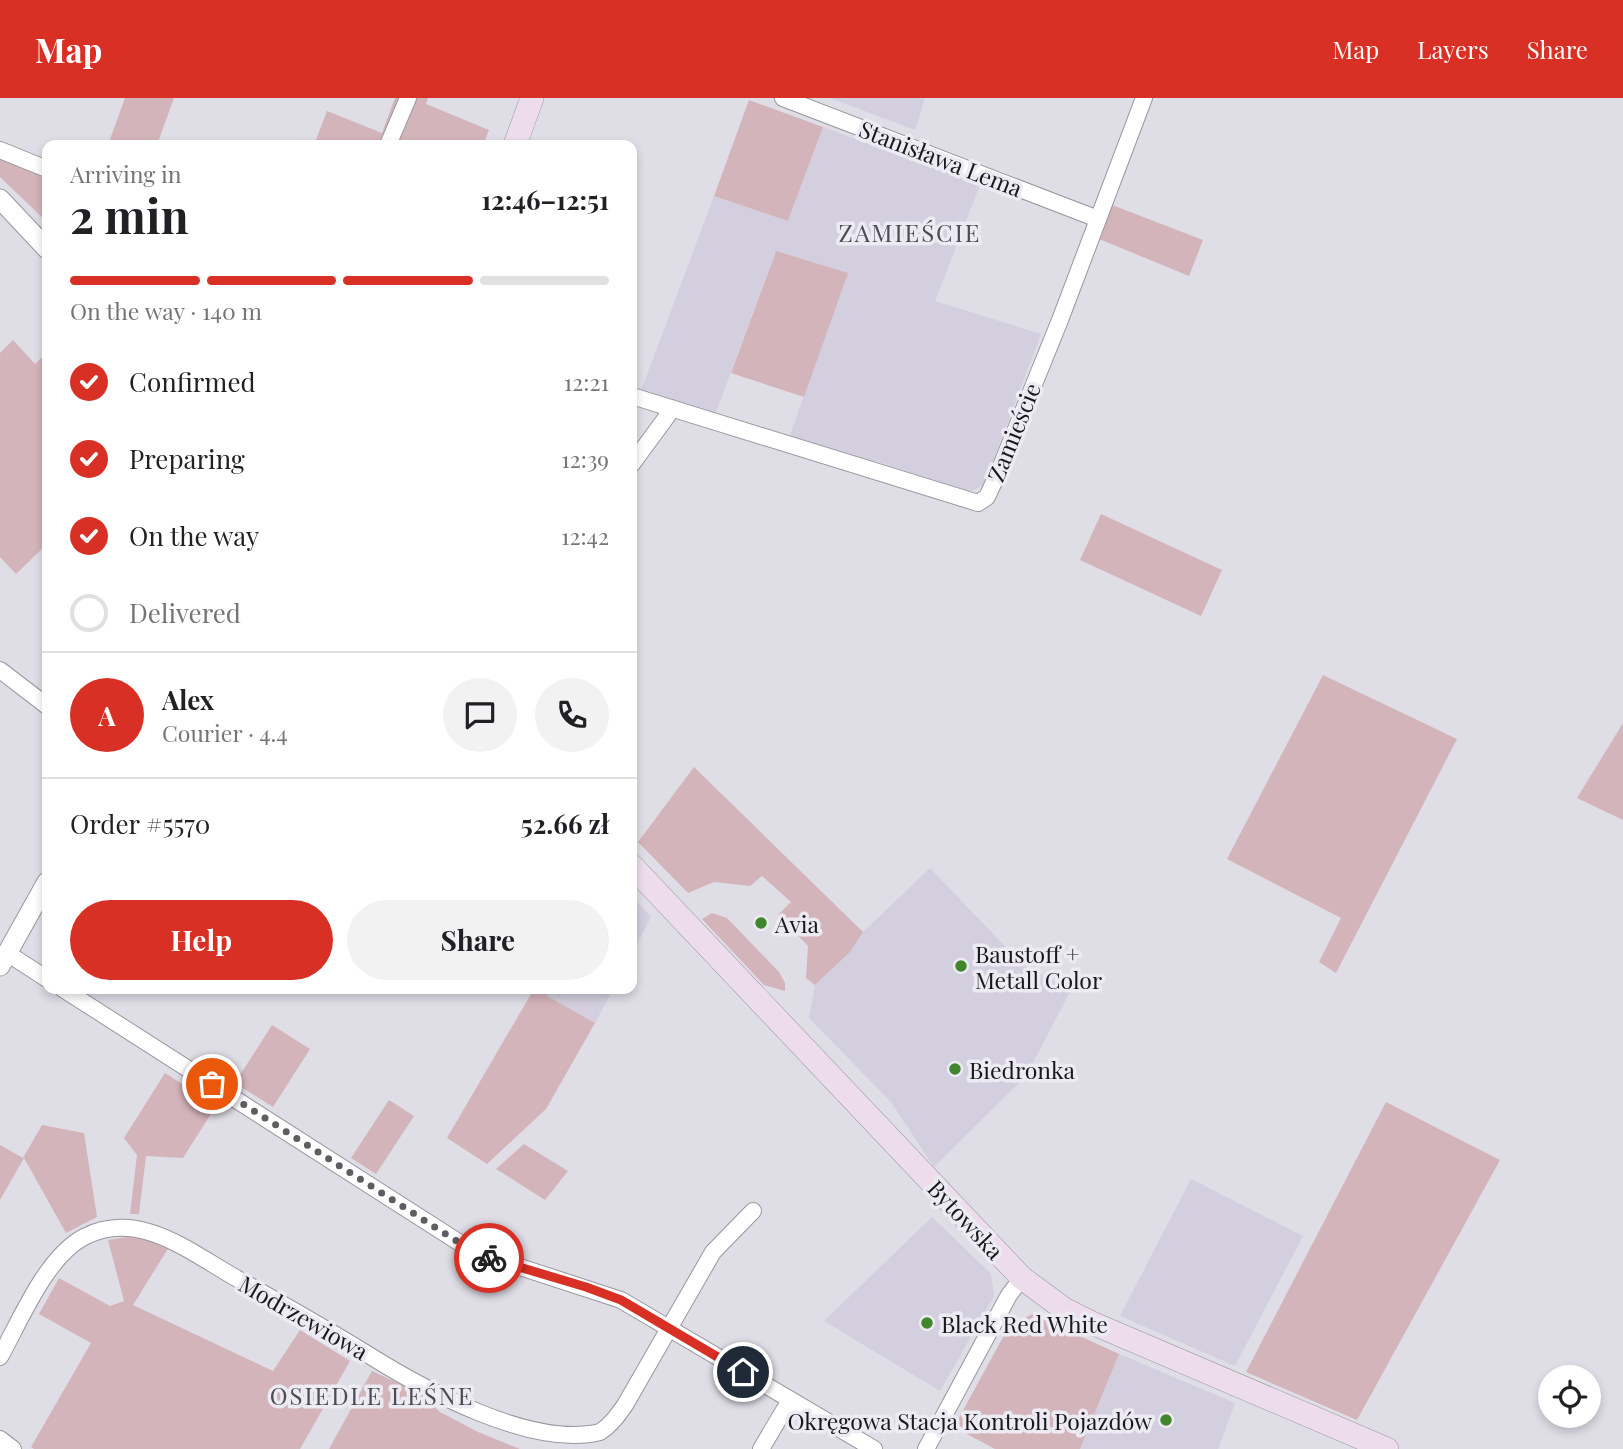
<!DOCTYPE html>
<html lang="en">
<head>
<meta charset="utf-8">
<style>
  body { margin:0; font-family:"Playfair Display",serif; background:#f2f2f2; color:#202124; height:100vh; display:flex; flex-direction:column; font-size:26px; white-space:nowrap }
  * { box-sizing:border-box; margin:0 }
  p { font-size:23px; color:#757577 }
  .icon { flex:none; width:38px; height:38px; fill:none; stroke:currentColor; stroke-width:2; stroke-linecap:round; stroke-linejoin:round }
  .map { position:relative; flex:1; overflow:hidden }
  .drawer { position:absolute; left:42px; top:42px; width:595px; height:854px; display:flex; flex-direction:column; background:#fff; border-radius:14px; box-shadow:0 4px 10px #0003 }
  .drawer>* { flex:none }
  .tools { position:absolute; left:1538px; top:1267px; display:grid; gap:14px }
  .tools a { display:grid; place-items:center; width:63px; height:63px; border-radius:50%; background:#fff; box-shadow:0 4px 10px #0003; font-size:35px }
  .pin { position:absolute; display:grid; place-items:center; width:60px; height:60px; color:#fff; margin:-30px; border:4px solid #fff; border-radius:50%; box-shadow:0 2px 7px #0007 }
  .courier { position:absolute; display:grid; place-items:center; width:70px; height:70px; margin:-35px; border:5px solid #d93025; border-radius:50%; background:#fff; color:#222; box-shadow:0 2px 9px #0007 }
  .head em { font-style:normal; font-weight:700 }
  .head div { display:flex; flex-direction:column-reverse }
  .head { display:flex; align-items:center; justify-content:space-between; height:119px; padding:0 28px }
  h1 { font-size:46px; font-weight:700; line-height:52px }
  .bar { display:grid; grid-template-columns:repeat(4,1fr); gap:10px 7px; align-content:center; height:84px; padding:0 28px }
  .bar i { height:9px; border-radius:5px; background:#e0e0e0 }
  .bar .on { background:#d93025 }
  .bar p { grid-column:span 4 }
  .line { display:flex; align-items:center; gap:18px; padding:0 28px; border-top:2px solid #e0e0e0 }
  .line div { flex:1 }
  .round { display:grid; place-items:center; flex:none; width:74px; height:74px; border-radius:37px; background:#f2f2f2 }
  ol { padding:0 28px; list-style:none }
  li { display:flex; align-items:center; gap:21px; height:77px }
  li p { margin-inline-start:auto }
  li .icon { padding:7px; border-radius:50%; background:#d93025; color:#fff; stroke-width:4 }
  li:last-child { color:#757577 }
  li i { width:38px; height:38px; border:4px solid #e0e0e0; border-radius:50% }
  .button { display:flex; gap:14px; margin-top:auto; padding:14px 28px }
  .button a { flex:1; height:80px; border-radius:42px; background:#d93025; color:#fff; font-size:28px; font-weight:700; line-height:80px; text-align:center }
  .button a+a { background:#f2f2f2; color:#202124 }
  header { display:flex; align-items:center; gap:42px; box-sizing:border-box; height:98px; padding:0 35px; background:#d93025; color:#fff }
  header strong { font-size:33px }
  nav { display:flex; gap:38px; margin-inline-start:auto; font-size:24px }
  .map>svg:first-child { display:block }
</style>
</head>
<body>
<header>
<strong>Map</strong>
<nav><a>Map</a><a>Layers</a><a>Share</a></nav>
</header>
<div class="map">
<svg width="1623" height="1351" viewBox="0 0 1623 1351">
  <rect width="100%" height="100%" fill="#dfdde6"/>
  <!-- built -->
  <g fill="#d3cfdf">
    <path d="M830,0H925L915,32Z"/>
    <path d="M823,29L980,87L935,203L1041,236L984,387L969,394L875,363L873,367L789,340L847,176L775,154L715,317L641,293L714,98L788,123Z"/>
    <path d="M930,770L1024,868L1071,892L1026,978L934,1069L891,1004L809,920L815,887L850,854L863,834Z"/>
    <path d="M632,798L651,819L632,856Z"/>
    <path d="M540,891H613L595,925L546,898Z"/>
    <path d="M1191,1081L1303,1138L1235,1268L1120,1218Z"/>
    <path d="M932,1119L991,1176L994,1198L940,1293L824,1223Z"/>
    <path d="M1119,1256L1235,1305L1218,1351H1080Z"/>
  </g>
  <!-- green -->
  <g fill="#d4b4bb">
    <path d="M125,0H174L157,47H108Z"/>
    <path d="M395,0H428L426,6L489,32L483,47H412L401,43L398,47H314L327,13L382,35Z"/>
    <path d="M749,2L823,29L788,123L714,98Z"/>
    <path d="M0,58L47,77V124L0,79Z"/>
    <path d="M1112,107L1203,142L1189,178L1099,141Z"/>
    <path d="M776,153L848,175L804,299L731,275Z"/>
    <path d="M13,242L35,266L47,254V446L16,476L0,459V255Z"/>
    <path d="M1101,416L1222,472L1201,518L1080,462Z"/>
    <path d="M1323,577L1457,641L1336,875L1319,864L1341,820L1227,761Z"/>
    <path d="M1623,625V722L1577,700Z"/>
    <path d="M694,669L863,834L850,854L815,887L806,880L808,848L778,817L791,804L762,778L750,788L714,784L688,795L638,744Z"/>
    <path d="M712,815L727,820L779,874L785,885V893L764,887L702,821Z"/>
    <path d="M534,891H540L548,896L547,898L595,925L546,1011L487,1066L447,1040Z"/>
    <path d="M272,927L310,951L273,1009L235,985Z"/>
    <path d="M165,975L216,1008L183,1060L146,1058L139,1116H130L137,1057L124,1040Z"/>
    <path d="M389,1002L414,1018L376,1076L351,1060Z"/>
    <path d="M1386,1004L1500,1062L1357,1322L1246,1274Z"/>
    <path d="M42,1027L84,1035L97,1119L66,1135L24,1060L0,1102V1047L23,1060Z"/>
    <path d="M524,1046L568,1073L545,1102L496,1071Z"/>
    <path d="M127,1139L147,1141L169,1149L133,1207L273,1273L300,1232L350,1263L300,1351H34L31,1349L91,1245L39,1216L59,1180L110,1208L124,1203L108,1142Z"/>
    <path d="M1032,1216L1119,1256L1080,1351H995L954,1329L1008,1230Z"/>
    <path d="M372,1273L415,1293L440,1314L478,1334L520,1351H329Z"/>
  </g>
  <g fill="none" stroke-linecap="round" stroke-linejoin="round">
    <defs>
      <g id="minor">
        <path d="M783,0L1098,121"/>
        <path d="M388,47L408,0"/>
        <path d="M0,52L47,71"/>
        <path d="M632,298L978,405L987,399L999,373L1060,222L1144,0"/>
        <path d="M632,366L668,317L671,310"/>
        <path d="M0,572L47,608"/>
        <path d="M7,855L47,881"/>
        <path d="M63,891L474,1154L621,1202L874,1351"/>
        <path d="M0,1259C21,1221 46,1159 84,1139C136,1112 185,1150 229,1176C275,1202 322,1228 367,1256C423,1291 532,1351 600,1334C611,1327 618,1317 625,1307L713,1154L753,1113"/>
        <path d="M0,1341L13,1351"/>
        <path d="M761,1351L790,1302"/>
        <path d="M926,1351L1009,1197L1022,1180"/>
      </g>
      <g id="tertiary">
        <path d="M0,101L47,151"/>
        <path d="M0,868L47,784"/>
      </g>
      <g id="secondary">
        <path d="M515,47L532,0"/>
        <path d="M632,768L1022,1180L1064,1211L1092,1225L1387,1351"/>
      </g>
    </defs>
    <!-- minor casing -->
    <use href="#minor" stroke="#98969e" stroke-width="18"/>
    <!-- tertiary casing -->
    <use href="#tertiary" stroke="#98969e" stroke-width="21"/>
    <!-- secondary casing -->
    <use href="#secondary" stroke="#98969e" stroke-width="24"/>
    <!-- minor -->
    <use href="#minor" stroke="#fff" stroke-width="16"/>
    <!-- tertiary -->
    <use href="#tertiary" stroke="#fff" stroke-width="19"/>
    <!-- secondary -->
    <use href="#secondary" stroke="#edddec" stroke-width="23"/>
  </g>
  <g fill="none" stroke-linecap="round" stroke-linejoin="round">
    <!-- done -->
    <path stroke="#5e5d62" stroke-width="7" stroke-dasharray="0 12.6" d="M212,986L441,1133L474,1154L489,1160"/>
    <!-- route -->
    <path stroke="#d93025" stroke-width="9" d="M489,1160L586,1189L621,1202L743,1274"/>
  </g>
  <!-- markers -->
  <g fill="#41862c" stroke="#eceaf3" stroke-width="2.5">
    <circle cx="761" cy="825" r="7"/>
    <circle cx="961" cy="868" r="7"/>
    <circle cx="955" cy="971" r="7"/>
    <circle cx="927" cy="1225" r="7"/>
    <circle cx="1166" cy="1322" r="7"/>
  </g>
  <g text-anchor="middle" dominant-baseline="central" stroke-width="7" stroke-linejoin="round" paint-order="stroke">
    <!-- street labels -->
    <g font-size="23" fill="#19181b" stroke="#eceaf3">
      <text transform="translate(941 60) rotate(21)">Stanisława Lema</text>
      <text transform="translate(1013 334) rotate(-68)">Zamieście</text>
      <text transform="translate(966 1121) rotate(47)">Bytowska</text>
      <text transform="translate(304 1219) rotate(30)">Modrzewiowa</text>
    </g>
    <!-- poi labels -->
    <g font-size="23" fill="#19181b" stroke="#eceaf3" text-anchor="start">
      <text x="775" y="825">Avia</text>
      <text x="975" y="855">Baustoff +<tspan x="975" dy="26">Metall Color</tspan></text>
      <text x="969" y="971">Biedronka</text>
      <text x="941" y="1225">Black Red White</text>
      <text x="1152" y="1322" text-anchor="end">Okręgowa Stacja Kontroli Pojazdów</text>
    </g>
    <!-- neighbourhood labels -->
    <g font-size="24" letter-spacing="2" fill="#4d4b53" stroke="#eceaf3">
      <text x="910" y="134">ZAMIEŚCIE</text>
      <text x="372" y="1297">OSIEDLE LEŚNE</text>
    </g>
  </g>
</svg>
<div class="tools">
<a><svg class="icon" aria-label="locate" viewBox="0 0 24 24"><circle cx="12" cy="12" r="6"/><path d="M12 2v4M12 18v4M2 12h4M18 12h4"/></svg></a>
</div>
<div class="pin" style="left:212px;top:986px;background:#ea580c"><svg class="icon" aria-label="bag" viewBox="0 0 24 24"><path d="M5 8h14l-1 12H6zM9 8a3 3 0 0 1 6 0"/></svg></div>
<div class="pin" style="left:743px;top:1274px;background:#1f2937"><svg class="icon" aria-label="home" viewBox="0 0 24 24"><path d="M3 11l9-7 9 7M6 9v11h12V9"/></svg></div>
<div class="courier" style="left:489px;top:1160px"><svg class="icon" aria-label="bike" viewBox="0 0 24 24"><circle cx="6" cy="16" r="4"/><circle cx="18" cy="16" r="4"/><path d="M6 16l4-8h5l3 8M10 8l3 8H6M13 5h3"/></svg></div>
<section class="drawer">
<div class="head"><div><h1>2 min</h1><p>Arriving in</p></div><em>12:46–12:51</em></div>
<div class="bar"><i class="on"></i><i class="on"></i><i class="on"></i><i></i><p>On the way · 140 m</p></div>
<ol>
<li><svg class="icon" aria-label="check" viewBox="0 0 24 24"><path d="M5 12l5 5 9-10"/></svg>Confirmed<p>12:21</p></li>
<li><svg class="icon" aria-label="check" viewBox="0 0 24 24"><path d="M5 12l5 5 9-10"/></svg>Preparing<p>12:39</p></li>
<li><svg class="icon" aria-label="check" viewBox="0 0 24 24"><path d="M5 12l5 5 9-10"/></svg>On the way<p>12:42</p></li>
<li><i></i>Delivered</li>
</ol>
<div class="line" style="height:126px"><b class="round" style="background:#d93025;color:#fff">A</b><div><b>Alex</b><p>Courier · 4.4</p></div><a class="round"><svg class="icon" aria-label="chat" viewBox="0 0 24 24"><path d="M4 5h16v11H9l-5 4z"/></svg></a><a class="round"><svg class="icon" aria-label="phone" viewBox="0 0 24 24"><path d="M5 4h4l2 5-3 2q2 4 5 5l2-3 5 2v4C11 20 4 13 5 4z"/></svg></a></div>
<div class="line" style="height:91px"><div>Order #5570</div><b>52.66 zł</b></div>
<div class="button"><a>Help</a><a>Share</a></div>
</section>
</div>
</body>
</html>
